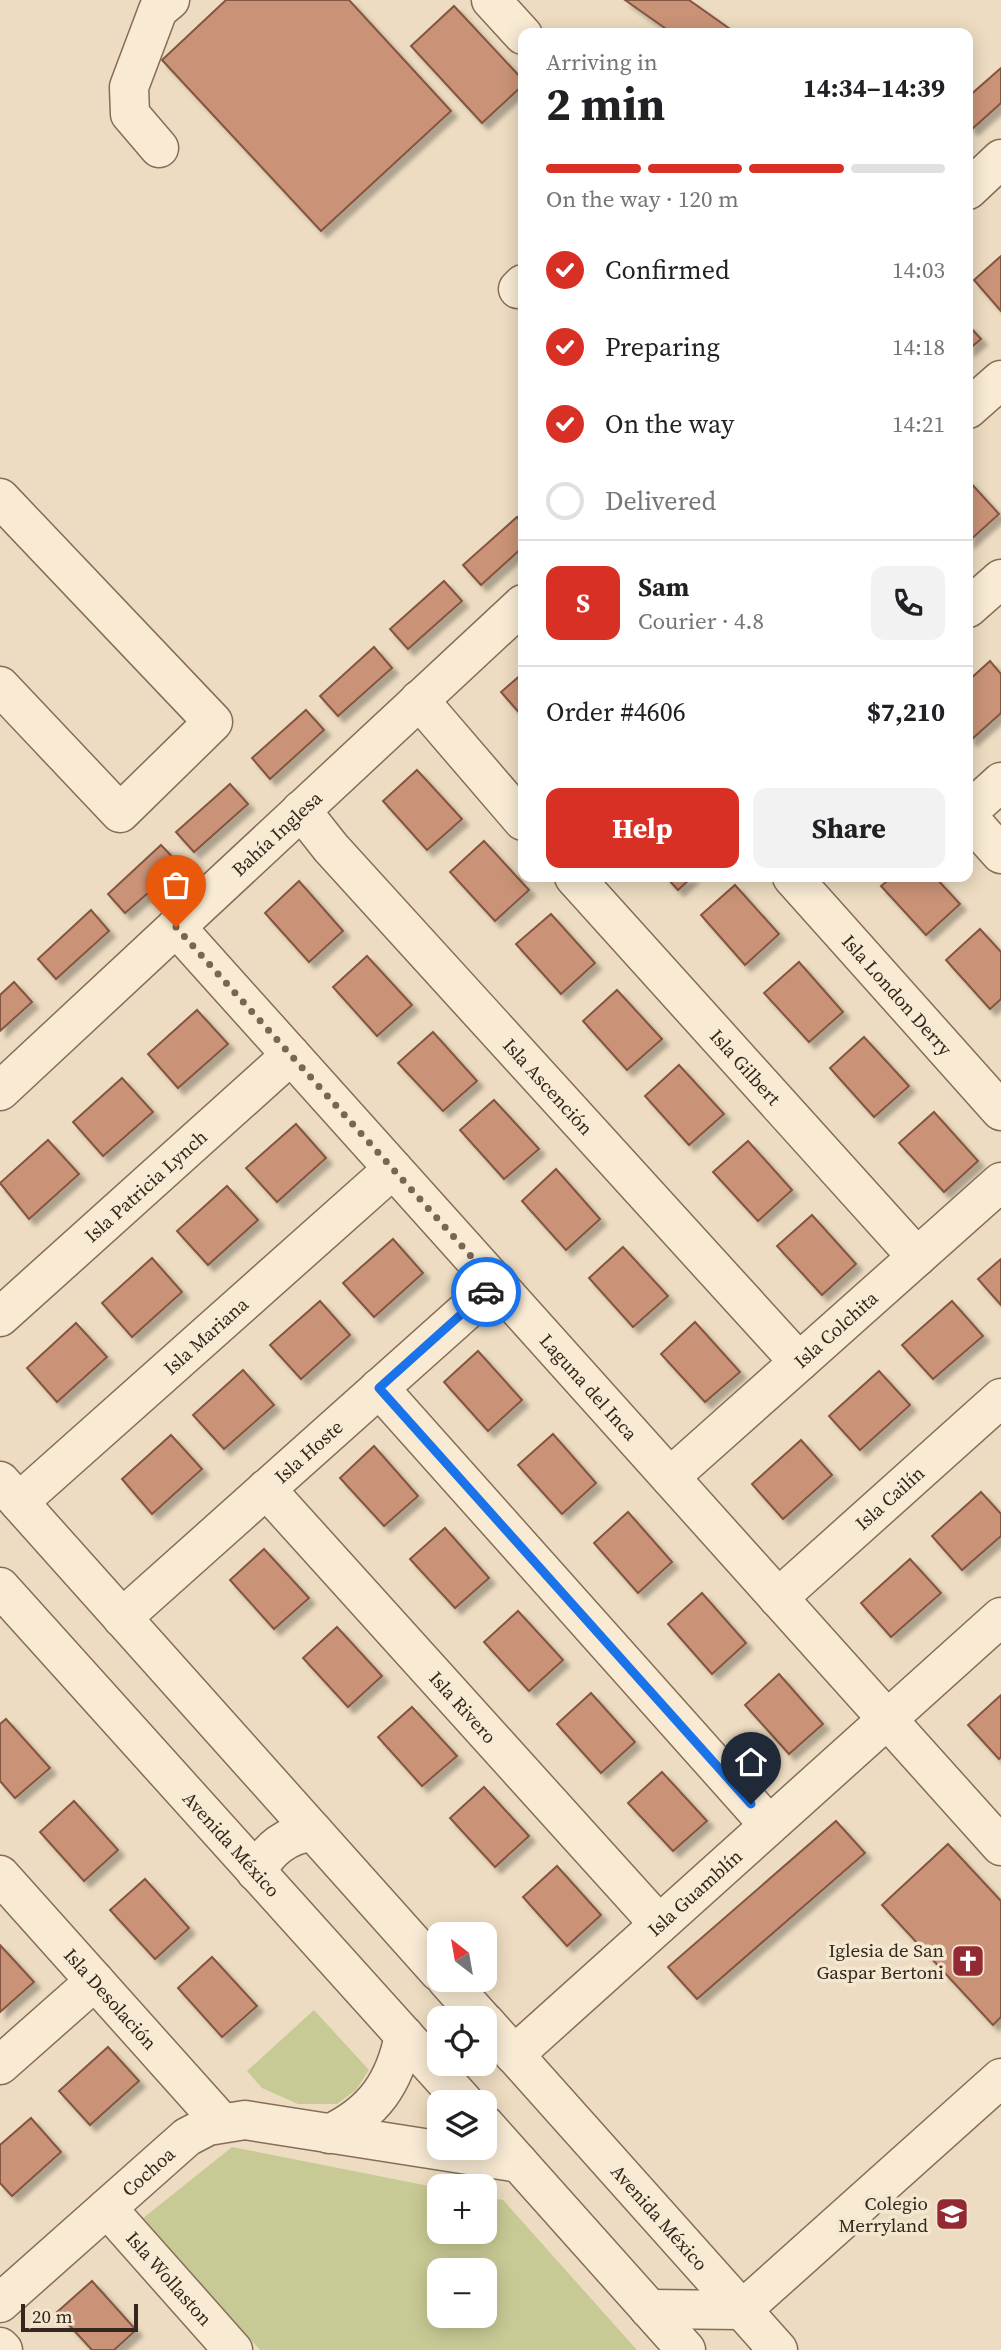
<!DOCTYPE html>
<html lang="en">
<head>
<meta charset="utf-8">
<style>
  body { margin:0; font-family:"Source Serif 4",serif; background:#f2f2f2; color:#202124; height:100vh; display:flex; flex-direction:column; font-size:26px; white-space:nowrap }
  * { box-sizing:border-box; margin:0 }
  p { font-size:23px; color:#757577 }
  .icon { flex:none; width:38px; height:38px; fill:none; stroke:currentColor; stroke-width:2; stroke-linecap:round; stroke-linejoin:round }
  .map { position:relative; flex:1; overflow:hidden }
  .drawer { position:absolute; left:518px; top:28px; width:455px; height:854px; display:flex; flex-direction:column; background:#fff; border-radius:14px; box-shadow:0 4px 18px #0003 }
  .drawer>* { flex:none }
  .needle { width:46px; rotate:329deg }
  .tools { position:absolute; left:427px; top:1922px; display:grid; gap:14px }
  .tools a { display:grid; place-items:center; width:70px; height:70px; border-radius:14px; background:#fff; box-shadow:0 4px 18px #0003; font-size:35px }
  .scale { position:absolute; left:21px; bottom:18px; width:117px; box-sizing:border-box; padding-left:7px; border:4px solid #35271d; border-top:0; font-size:19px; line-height:24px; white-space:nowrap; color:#35271d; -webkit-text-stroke:5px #f4e7d0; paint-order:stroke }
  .pin { position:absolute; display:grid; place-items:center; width:60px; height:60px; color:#fff; margin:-72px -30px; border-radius:50% 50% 50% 0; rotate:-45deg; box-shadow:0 0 7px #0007 }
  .pin .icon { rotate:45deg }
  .courier { position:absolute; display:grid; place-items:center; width:70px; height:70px; margin:-35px; border:5px solid #1a73e8; border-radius:50%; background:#fff; color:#222; box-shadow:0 2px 9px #0007 }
  .overview em { font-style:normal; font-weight:700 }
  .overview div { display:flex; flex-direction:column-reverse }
  .overview { display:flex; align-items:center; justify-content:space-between; height:119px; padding:0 28px }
  h1 { font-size:46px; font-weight:700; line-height:52px }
  .bar { display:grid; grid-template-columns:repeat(4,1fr); gap:10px 7px; align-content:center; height:84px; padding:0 28px }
  .bar i { height:9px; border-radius:5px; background:#e0e0e0 }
  .bar .selected { background:#d93025 }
  .bar p { grid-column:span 4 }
  .line { display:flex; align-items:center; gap:18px; padding:0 28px; border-top:2px solid #e0e0e0 }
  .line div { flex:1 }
  .round { display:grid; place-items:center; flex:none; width:74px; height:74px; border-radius:14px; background:#f2f2f2 }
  ol { padding:0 28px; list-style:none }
  li { display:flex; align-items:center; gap:21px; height:77px }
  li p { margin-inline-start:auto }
  li .icon { padding:7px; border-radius:50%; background:#d93025; color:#fff; stroke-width:4 }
  li:last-child { color:#757577 }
  li i { width:38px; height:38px; border:4px solid #e0e0e0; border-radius:50% }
  .primary-button { display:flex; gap:14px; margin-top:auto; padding:14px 28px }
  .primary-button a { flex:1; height:80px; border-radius:14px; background:#d93025; color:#fff; font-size:28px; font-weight:700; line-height:80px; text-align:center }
  .primary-button a+a { background:#f2f2f2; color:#202124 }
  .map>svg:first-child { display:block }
</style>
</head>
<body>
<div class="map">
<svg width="1001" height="2350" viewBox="0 0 1001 2350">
  <defs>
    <filter id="shadow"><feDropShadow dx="6" dy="6" stdDeviation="2" flood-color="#0004"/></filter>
  </defs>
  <rect width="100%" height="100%" fill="#eddcc1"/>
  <!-- green -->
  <g fill="#c8ca95" fill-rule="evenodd">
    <path d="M314,2010L369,2070L356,2090L337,2104H298L262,2088L247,2071Z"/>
    <path d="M232,2147L439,2188V2231H485V2197L503,2200L637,2350H260L142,2219ZM439,2270H485V2315H439Z"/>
  </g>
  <!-- building -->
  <g fill="#ca9377" stroke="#84553f" stroke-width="2" filter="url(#shadow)">
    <path d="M226,0H349L451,111L321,231L162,60Z"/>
    <path d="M625,0H689L730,29L727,33H672Z"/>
    <path d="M454,6L523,80V85L482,123L411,46Z"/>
    <path d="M1001,68V103L972,129L968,125V97Z"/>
    <path d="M1001,256V311L974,280Z"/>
    <path d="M968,325L981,339L968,350Z"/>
    <path d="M968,480L999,514L968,542Z"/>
    <path d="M517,517L523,524V547L481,585L463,565Z"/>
    <path d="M444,581L462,601L408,649L390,629Z"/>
    <path d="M374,647L392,668L338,716L320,696Z"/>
    <path d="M990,661L1001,674V713L971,740L968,736V681Z"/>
    <path d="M523,673V717L501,692Z"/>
    <path d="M306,710L324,730L270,779L252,758Z"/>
    <path d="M417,770L462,819L427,850L383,801Z"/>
    <path d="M230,784L248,804L194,852L176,832Z"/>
    <path d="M484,841L529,890L495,921L450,872Z"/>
    <path d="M161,845L180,865L125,913L108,894Z"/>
    <path d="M666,877H692L678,890Z"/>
    <path d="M892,877H935L960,904L926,935L881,886Z"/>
    <path d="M299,881L343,931L309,962L265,913Z"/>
    <path d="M735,885L779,934L745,965L701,915Z"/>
    <path d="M91,910L109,931L56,979L38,959Z"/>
    <path d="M551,914L595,963L561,994L516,944Z"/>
    <path d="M980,929L1001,952V999L990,1009L946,960Z"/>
    <path d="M367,956L412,1005L377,1036L333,987Z"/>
    <path d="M799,962L843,1012L809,1042L764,993Z"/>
    <path d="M14,982L32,1002L0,1031V995Z"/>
    <path d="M617,990L662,1039L627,1070L583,1021Z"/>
    <path d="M197,1010L228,1044L178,1088L148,1054Z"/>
    <path d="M433,1032L477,1081L443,1111L398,1063Z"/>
    <path d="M864,1037L909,1086L874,1117L830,1068Z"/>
    <path d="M679,1065L724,1114L689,1145L645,1096Z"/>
    <path d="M122,1078L153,1112L103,1156L73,1122Z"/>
    <path d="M494,1100L539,1149L504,1179L460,1130Z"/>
    <path d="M934,1112L978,1161L944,1192L899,1143Z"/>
    <path d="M296,1124L326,1158L277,1202L246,1168Z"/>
    <path d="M48,1140L79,1174L29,1219L0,1183Z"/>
    <path d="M748,1141L792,1190L758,1221L713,1172Z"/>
    <path d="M556,1169L600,1219L566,1250L522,1201Z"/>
    <path d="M227,1186L258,1220L208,1265L177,1231Z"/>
    <path d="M812,1215L856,1264L822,1295L777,1246Z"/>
    <path d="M393,1239L423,1273L374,1317L343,1283Z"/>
    <path d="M623,1247L668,1296L633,1327L589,1278Z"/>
    <path d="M152,1258L182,1292L132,1337L102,1303Z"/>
    <path d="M1001,1259V1305L978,1279Z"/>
    <path d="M320,1301L350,1335L301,1379L270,1345Z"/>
    <path d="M952,1301L983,1336L933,1379L902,1345Z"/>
    <path d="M695,1322L740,1372L705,1402L661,1354Z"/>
    <path d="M76,1323L107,1357L57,1402L27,1368Z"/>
    <path d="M478,1351L522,1400L488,1431L444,1382Z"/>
    <path d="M243,1370L274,1405L224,1449L193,1415Z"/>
    <path d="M879,1371L910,1405L860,1450L829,1416Z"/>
    <path d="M553,1434L596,1483L562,1514L518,1465Z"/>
    <path d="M171,1435L202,1469L152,1514L122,1479Z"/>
    <path d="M801,1440L832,1475L783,1519L752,1484Z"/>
    <path d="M374,1446L418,1496L384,1526L340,1478Z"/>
    <path d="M981,1492L1001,1514V1536L962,1570L932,1536Z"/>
    <path d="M628,1512L672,1562L638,1593L594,1543Z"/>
    <path d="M445,1528L489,1578L455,1608L410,1559Z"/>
    <path d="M264,1549L309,1598L274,1629L230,1580Z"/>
    <path d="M910,1559L941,1593L891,1637L861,1603Z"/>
    <path d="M702,1593L746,1643L712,1674L668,1624Z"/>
    <path d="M518,1611L563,1660L529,1691L484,1642Z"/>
    <path d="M337,1627L382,1676L348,1707L303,1658Z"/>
    <path d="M779,1674L823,1724L789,1754L745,1705Z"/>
    <path d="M591,1693L635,1742L601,1773L557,1724Z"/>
    <path d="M1001,1695V1757L999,1759L968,1725Z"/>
    <path d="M412,1707L457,1756L422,1786L378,1737Z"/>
    <path d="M6,1719L50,1768L15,1798L0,1781V1724Z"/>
    <path d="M662,1772L707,1821L673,1851L628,1803Z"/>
    <path d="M484,1787L529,1836L495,1867L450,1818Z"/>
    <path d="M74,1801L118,1850L84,1881L40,1832Z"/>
    <path d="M836,1821L865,1853L697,1999L668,1967Z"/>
    <path d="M948,1844L1001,1901V2017L993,2025L882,1905Z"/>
    <path d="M557,1866L601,1915L567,1946L523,1897Z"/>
    <path d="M145,1879L189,1928L155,1959L110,1910Z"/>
    <path d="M0,1945L34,1982L0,2012Z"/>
    <path d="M212,1957L257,2006L222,2037L178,1988Z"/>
    <path d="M108,2047L139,2081L90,2125L59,2091Z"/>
    <path d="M31,2118L61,2152L12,2196L0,2183V2145Z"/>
    <path d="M92,2281L136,2330L114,2350H92L57,2312Z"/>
  </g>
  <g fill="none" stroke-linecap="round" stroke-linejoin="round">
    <defs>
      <g id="minor">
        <path d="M491,0L523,35"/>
        <path d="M159,148L130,114L129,87L158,10L170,0"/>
        <path d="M968,190L1001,159"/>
        <path d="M518,289L523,284"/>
        <path d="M968,409L1001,380"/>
        <path d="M0,498L213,722L120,813L0,686"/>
        <path d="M968,608L1001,579"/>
        <path d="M419,700L523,821"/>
        <path id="s1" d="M301,810L331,848L799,1362"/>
        <path d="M968,812L1001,782"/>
        <path d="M968,817L1001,854"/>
        <path id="s2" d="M574,877L917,1257"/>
        <path id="s3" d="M792,877L1001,1111"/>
        <path id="s4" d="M176,927L1001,1846"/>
        <path id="s5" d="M0,1091L523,604"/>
        <path id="s6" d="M0,1317L291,1055"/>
        <path d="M379,1388L769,1825"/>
        <path id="s7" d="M670,1477L1001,1182"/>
        <path d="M0,1481L439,1972"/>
        <path id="s8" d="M266,1489L659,1924"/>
        <path id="s9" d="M19,1502L393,1169"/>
        <path id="s10" d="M0,1587L464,2102"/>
        <path id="s11" d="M778,1598L1001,1398"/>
        <path id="s12" d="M122,1618L496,1284"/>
        <path d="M256,1872C270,1848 285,1836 313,1831"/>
        <path id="s13" d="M0,1875L221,2122"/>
        <path d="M446,1979L481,2018"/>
        <path id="s14" d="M485,2022L778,2350"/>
        <path id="s15" d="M514,2055L1001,1617"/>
        <path d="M0,2065L95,1981"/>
        <path d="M485,2125L686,2350"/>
        <path d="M329,2134C374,2113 395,2082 404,2035"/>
        <path id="s16" d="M107,2208L233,2350"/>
        <path id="s17" d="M0,2303L187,2137L208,2126L245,2120L519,2163"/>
        <path d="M649,2309L742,2310L1001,2078"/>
        <path d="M0,2347L3,2350"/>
      </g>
    </defs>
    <!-- minor casing -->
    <use href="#minor" stroke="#856d59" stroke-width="41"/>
    <!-- minor -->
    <use href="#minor" stroke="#f8ead3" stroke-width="38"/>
  </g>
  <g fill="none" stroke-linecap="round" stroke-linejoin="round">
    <!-- done -->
    <path stroke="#756656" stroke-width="7" stroke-dasharray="0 12.6" d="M176,927L496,1284L486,1292"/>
    <!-- route -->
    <path stroke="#1a73e8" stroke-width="9" d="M486,1292L379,1388L751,1804"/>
  </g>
  <!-- icons -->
  <defs>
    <symbol id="church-square" viewBox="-11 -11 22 22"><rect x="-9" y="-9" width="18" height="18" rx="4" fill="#932a33" stroke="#f4e7d0"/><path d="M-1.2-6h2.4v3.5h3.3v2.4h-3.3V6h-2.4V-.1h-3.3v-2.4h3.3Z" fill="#fff"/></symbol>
    <symbol id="school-square" viewBox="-11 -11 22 22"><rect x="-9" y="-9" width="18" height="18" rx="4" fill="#932a33" stroke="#f4e7d0"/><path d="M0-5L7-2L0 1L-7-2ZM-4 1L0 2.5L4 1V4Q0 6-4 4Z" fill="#fff"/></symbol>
  </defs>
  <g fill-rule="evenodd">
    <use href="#church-square" x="949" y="1942" width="38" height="38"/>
    <use href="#school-square" x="933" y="2195" width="38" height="38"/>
  </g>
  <g text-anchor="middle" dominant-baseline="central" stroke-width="7" stroke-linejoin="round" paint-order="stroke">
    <!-- street labels -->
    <g font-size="19" fill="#35271d" stroke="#f4e7d0">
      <text stroke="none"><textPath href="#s5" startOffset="378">Bahía Inglesa</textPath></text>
      <text stroke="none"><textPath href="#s3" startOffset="158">Isla London Derry</textPath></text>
      <text stroke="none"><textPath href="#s2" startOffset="256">Isla Gilbert</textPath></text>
      <text stroke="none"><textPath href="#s1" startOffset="371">Isla Ascención</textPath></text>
      <text stroke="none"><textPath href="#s6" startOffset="196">Isla Patricia Lynch</textPath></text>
      <text stroke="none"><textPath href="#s7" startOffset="222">Isla Colchita</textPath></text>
      <text stroke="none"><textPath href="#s9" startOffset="250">Isla Mariana</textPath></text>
      <text stroke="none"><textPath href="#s4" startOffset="618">Laguna del Inca</textPath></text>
      <text stroke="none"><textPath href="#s12" startOffset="250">Isla Hoste</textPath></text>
      <text stroke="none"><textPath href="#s11" startOffset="150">Isla Cailín</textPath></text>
      <text stroke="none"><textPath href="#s8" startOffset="294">Isla Rivero</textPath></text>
      <text stroke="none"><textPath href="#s10" startOffset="346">Avenida México</textPath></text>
      <text stroke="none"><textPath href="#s15" startOffset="243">Isla Guamblín</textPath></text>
      <text stroke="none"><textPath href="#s13" startOffset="166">Isla Desolación</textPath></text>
      <text stroke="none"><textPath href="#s17" startOffset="198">Cochoa</textPath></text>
      <text stroke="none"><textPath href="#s14" startOffset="262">Avenida México</textPath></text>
      <text stroke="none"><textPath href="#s16" startOffset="94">Isla Wollaston</textPath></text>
    </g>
    <!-- poi labels -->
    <g font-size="19" fill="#35271d" stroke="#f4e7d0" text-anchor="end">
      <text x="944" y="1950">Iglesia de San<tspan x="944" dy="22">Gaspar Bertoni</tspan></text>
      <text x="928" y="2203">Colegio<tspan x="928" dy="22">Merryland</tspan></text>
    </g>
  </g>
</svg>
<div class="tools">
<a><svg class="needle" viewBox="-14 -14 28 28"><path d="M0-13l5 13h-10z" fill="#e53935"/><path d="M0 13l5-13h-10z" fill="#757577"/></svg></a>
<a><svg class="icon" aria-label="locate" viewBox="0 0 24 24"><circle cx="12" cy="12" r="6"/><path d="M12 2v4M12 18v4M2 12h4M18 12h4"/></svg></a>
<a><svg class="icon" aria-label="layers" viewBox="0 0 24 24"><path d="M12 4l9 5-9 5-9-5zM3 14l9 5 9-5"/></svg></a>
<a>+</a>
<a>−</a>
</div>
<div class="scale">20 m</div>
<div class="pin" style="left:176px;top:927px;background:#ea580c"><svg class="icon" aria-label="bag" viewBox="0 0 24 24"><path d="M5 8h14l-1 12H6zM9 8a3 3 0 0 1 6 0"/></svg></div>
<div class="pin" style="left:751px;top:1804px;background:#1f2937"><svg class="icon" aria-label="home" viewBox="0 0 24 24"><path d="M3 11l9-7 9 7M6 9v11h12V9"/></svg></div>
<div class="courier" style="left:486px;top:1292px"><svg class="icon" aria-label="car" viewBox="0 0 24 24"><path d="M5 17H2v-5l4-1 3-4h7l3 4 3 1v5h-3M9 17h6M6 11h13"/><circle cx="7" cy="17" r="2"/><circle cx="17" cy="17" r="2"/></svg></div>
<section class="drawer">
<div class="overview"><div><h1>2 min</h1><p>Arriving in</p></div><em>14:34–14:39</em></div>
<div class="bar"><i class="selected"></i><i class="selected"></i><i class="selected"></i><i></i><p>On the way · 120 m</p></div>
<ol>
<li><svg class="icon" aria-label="check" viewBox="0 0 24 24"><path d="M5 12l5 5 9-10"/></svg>Confirmed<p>14:03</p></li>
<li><svg class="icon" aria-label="check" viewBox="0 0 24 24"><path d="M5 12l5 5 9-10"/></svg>Preparing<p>14:18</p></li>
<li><svg class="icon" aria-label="check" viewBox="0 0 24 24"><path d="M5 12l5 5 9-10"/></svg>On the way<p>14:21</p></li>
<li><i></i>Delivered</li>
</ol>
<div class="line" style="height:126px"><b class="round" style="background:#d93025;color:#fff">S</b><div><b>Sam</b><p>Courier · 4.8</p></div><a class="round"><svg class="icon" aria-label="phone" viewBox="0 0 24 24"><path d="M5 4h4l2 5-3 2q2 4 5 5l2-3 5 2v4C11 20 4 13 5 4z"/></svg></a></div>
<div class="line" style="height:91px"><div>Order #4606</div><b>$7,210</b></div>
<div class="primary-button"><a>Help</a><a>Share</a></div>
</section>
</div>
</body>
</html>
